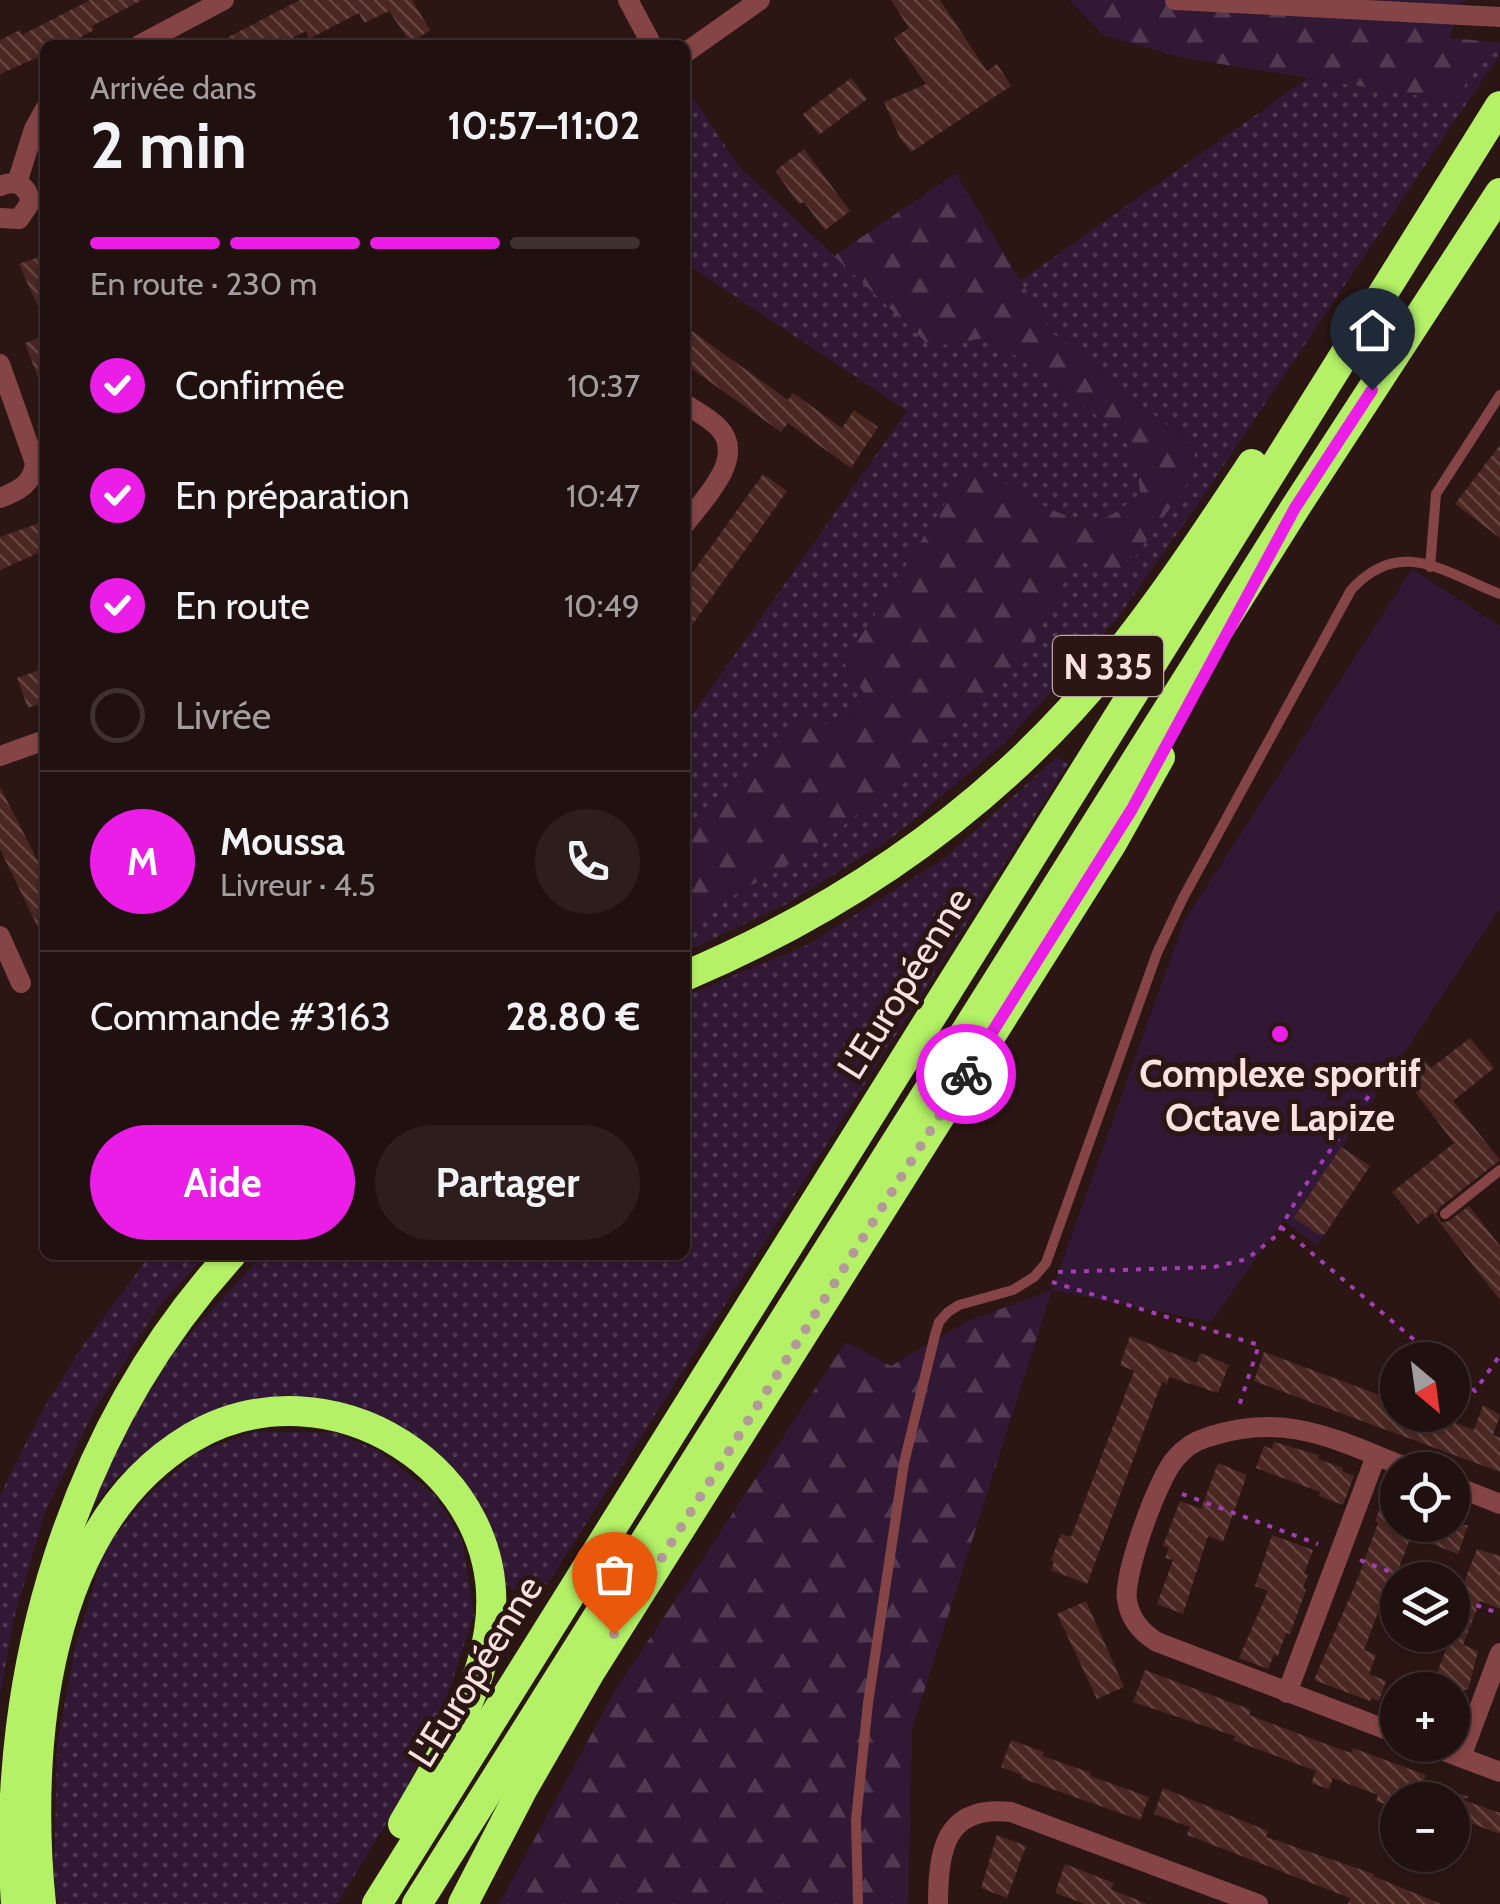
<!DOCTYPE html>
<html lang="fr">
<head>
<meta charset="utf-8">
<style>
  body { margin:0; font-family:Cabin,sans-serif; background:#2d1e1d; color:#f1f3f6; height:100vh; display:flex; flex-direction:column; font-size:38px; white-space:nowrap }
  * { box-sizing:border-box; margin:0 }
  p { font-size:32px; color:#a29d9e }
  .icon { flex:none; width:55px; height:55px; fill:none; stroke:currentColor; stroke-width:2; stroke-linecap:round; stroke-linejoin:round }
  .map { position:relative; flex:1; overflow:hidden }
  .drawer { position:absolute; left:40px; top:40px; width:650px; height:1220px; display:flex; flex-direction:column; background:#20100f; border-radius:15px; box-shadow:0 2px 8px #0004,0 0 0 2px #3d302f }
  .drawer>* { flex:none }
  .needle { width:65px; rotate:151deg }
  .tools { position:absolute; left:1380px; top:1342px; display:grid; gap:20px }
  .tools a { display:grid; place-items:center; width:90px; height:90px; border-radius:50%; background:#20100f; box-shadow:0 2px 8px #0004,0 0 0 2px #3d302f; font-size:50px }
  .pin { position:absolute; display:grid; place-items:center; width:85px; height:85px; color:#fff; margin:-102px -42px; border-radius:50% 50% 50% 0; rotate:-45deg; box-shadow:0 0 10px #0007 }
  .pin .icon { rotate:45deg }
  .courier { position:absolute; display:grid; place-items:center; width:100px; height:100px; margin:-50px; border:8px solid #eb1ee7; border-radius:50%; background:#fff; color:#222; box-shadow:0 2px 12px #0007 }
  .overview em { font-style:normal; font-weight:700 }
  .overview div { display:flex; flex-direction:column-reverse }
  .overview { display:flex; align-items:center; justify-content:space-between; height:170px; padding:0 50px }
  h1 { font-size:65px; font-weight:700; line-height:75px }
  .bar { display:grid; grid-template-columns:repeat(4,1fr); gap:15px 10px; align-content:center; height:120px; padding:0 50px }
  .bar i { height:12px; border-radius:8px; background:#3d302f }
  .bar .current { background:#eb1ee7 }
  .bar p { grid-column:span 4 }
  .line { display:flex; align-items:center; gap:25px; padding:0 50px; border-top:2px solid #3d302f }
  .line div { flex:1 }
  .round { display:grid; place-items:center; flex:none; width:105px; height:105px; border-radius:52px; background:#2d1e1d }
  ol { padding:0 50px; list-style:none }
  li { display:flex; align-items:center; gap:30px; height:110px }
  li p { margin-inline-start:auto }
  li .icon { padding:10px; border-radius:50%; background:#eb1ee7; color:#fff; stroke-width:4 }
  li:last-child { color:#a29d9e }
  li i { width:55px; height:55px; border:5px solid #3d302f; border-radius:50% }
  .cta { display:flex; gap:20px; margin-top:auto; padding:20px 50px }
  .cta a { flex:1; height:115px; border-radius:60px; background:#eb1ee7; color:#fff; font-size:40px; font-weight:700; line-height:115px; text-align:center }
  .cta a+a { background:#2d1e1d; color:#f1f3f6 }
  .map>svg:first-child { display:block }
</style>
</head>
<body>
<div class="map">
<svg width="1500" height="1904" viewBox="0 0 1500 1904">
  <defs>
    <pattern id="green-dots" width="8" height="8" patternUnits="userSpaceOnUse" patternTransform="scale(2.5)"><rect width="8" height="8" fill="#311834"/><path d="M2 2h.1M6 6h.1" fill="none" stroke="#503951" stroke-width="1.8" stroke-linecap="round"/></pattern>
    <pattern id="forest-firs" width="22" height="20" patternUnits="userSpaceOnUse" patternTransform="scale(2.5)"><rect width="22" height="20" fill="#311834"/><path d="M5 1l3.5 6h-7zM16 11l3.5 6h-7z" fill="#503951"/></pattern>
    <pattern id="building-back-hatch" width="6" height="6" patternUnits="userSpaceOnUse" patternTransform="scale(2.5)"><rect width="6" height="6" fill="#4a2722"/><path d="M-1 5l2 2M0 0l6 6M5-1l2 2" fill="none" stroke="#654642"/></pattern>
  </defs>
  <rect width="100%" height="100%" fill="#2b1614"/>
  <!-- green -->
  <g fill="url(#green-dots)">
    <path d="M1497,42H1500V54L1191,514L1116,620L1006,742L893,837L787,904L685,952V923L813,850L928,757L1031,648L1077,556L1195,448L1051,332L1020,281L1308,78L1453,101Z"/>
    <path d="M685,85L739,167L931,346L990,337L1122,434L1137,464L1140,493C1126,505 1111,520 1092,520C1056,521 1003,481 971,463L868,699L837,729L821,722L798,719L685,828V725L907,411L685,263Z"/>
    <path d="M1057,757L1068,764L537,1601L501,1583C490,1554 481,1519 465,1491C451,1465 425,1444 400,1428C321,1377 225,1400 151,1449C129,1463 109,1488 91,1507L116,1445L175,1350L262,1255H685V996L809,944L943,859Z"/>
    <path d="M150,1255H205L155,1312L94,1411L45,1512L14,1619L0,1696V1495L41,1413L83,1345Z"/>
    <path d="M257,1431L337,1433L381,1452L435,1495L462,1539L474,1615L448,1694L406,1791L337,1904H58L54,1875L57,1744L76,1643L106,1547L148,1495L198,1452Z"/>
  </g>
  <!-- forest -->
  <g fill="url(#forest-firs)">
    <path d="M1069,0H1465L1449,38L1497,42L1453,101L1183,58L1103,35Z"/>
    <path d="M956,173L1051,332L1195,448L1193,476L1122,575L1077,557L1031,648L928,757L813,850L685,923V828L798,718L821,722L837,729L868,699L844,663L971,462C1003,481 1056,521 1092,520C1111,520 1126,505 1140,493L1137,464L1122,434L990,337L931,347L834,256Z"/>
    <path d="M1052,1290L912,1729L908,1904H499L615,1691L846,1342L891,1366L968,1321Z"/>
  </g>
  <!-- pitch -->
  <path fill="#311834" d="M1412,569L1500,626V908L1342,1147L1370,1166L1317,1246L1283,1220L1211,1322L1052,1290L1184,921Z"/>
  <!-- building -->
  <g fill="url(#building-back-hatch)">
    <path d="M90,0H142L92,26L94,30L66,45H45V54L0,74V40L20,30L22,35Z"/>
    <path d="M300,0H412L430,30L411,43L389,11L364,23L359,13L309,39L306,31L279,45H213Z"/>
    <path d="M891,0H940L987,71L997,64L1011,86L911,152L900,138L884,102L926,84L894,38L909,28Z"/>
    <path d="M851,78L867,99L819,135L803,114Z"/>
    <path d="M804,149L850,211L825,230L804,202L799,204L775,171Z"/>
    <path d="M45,255V318H43L19,264Z"/>
    <path d="M685,326L788,400L793,393L842,428L854,410L878,427L851,468L788,423L781,432L685,364Z"/>
    <path d="M45,336V390L43,391L25,343Z"/>
    <path d="M1500,445V538L1455,504Z"/>
    <path d="M763,474L787,491L685,635V583Z"/>
    <path d="M45,521V550L0,570V537Z"/>
    <path d="M45,668V702L28,708L17,678Z"/>
    <path d="M0,787L45,875V942L0,849Z"/>
    <path d="M1470,1038L1494,1068L1453,1101L1500,1160L1440,1207L1436,1214L1441,1222H1447L1469,1206L1500,1246V1300L1432,1213L1418,1224L1392,1192L1454,1143L1403,1076L1424,1060L1431,1068Z"/>
    <path d="M1341,1147L1370,1166L1325,1234H1318L1294,1218Z"/>
    <path d="M1130,1336L1197,1363L1200,1353L1229,1365L1218,1393L1169,1377L1167,1384L1162,1382L1087,1584L1051,1570L1054,1561L1051,1560L1061,1534L1071,1537L1134,1371L1120,1365Z"/>
    <path d="M1264,1352L1398,1402V1415H1434L1474,1430L1483,1405L1500,1415L1493,1435L1500,1438V1472L1254,1381Z"/>
    <path d="M1274,1442L1319,1455L1318,1459L1343,1468L1342,1471L1354,1476L1343,1505L1319,1496L1320,1492L1256,1468L1264,1446L1272,1449Z"/>
    <path d="M1218,1463L1247,1475L1223,1542L1208,1536L1183,1614L1157,1604L1173,1560L1165,1558L1169,1548L1163,1546L1180,1501L1201,1509Z"/>
    <path d="M1395,1478L1398,1525H1468L1458,1554L1411,1536L1384,1608L1380,1607L1364,1650L1376,1655L1369,1674L1386,1681L1379,1701L1371,1698L1370,1701L1314,1680L1358,1578L1378,1523L1375,1521L1382,1501L1386,1502Z"/>
    <path d="M1272,1535L1313,1550L1304,1574L1308,1575L1303,1588L1306,1590L1290,1634L1286,1633L1278,1656L1274,1655L1268,1669L1239,1658L1268,1591L1255,1586Z"/>
    <path d="M1477,1549L1500,1556V1609L1480,1601L1463,1645L1478,1651L1468,1690H1430L1450,1640L1452,1641V1613Z"/>
    <path d="M1086,1601L1124,1687L1097,1699L1057,1614Z"/>
    <path d="M1145,1670L1246,1708L1251,1711L1249,1715L1326,1744L1351,1753L1353,1748L1426,1775L1423,1781L1469,1797L1463,1800L1500,1813V1834L1452,1816V1800H1398L1396,1808L1376,1801L1378,1795L1333,1778L1329,1789L1311,1783L1316,1771L1233,1740L1235,1736L1133,1702Z"/>
    <path d="M1011,1740L1044,1752L1043,1756L1091,1773L1090,1776L1149,1797L1140,1820L1021,1778L1022,1775L1001,1767Z"/>
    <path d="M1163,1788L1268,1831L1266,1837L1374,1874L1373,1876L1441,1904H1348L1350,1898L1187,1835L1190,1827L1154,1814Z"/>
    <path d="M997,1835L1026,1846L1007,1898L981,1888Z"/>
    <path d="M1065,1864L1114,1883L1111,1889L1147,1904H1085L1055,1893Z"/>
  </g>
  <g fill="none" stroke-linecap="round" stroke-linejoin="round">
    <!-- path -->
    <g stroke="#a33db4" stroke-width="4" stroke-dasharray="5 8" stroke-linecap="butt">
      <path d="M1281,1227L1438,1360"/>
      <path d="M1058,1272L1214,1267L1247,1259L1276,1236L1302,1190L1373,1090"/>
      <path d="M1052,1282L1259,1345L1239,1406"/>
      <path d="M1452,1372L1475,1391L1500,1355"/>
      <path d="M1182,1494L1318,1544"/>
      <path d="M1360,1560L1411,1580"/>
      <path d="M1452,1596L1500,1614"/>
    </g>
    <!-- service -->
    <g stroke="#854446" stroke-width="10">
      <path d="M1430,567L1436,494L1500,395"/>
      <path d="M1445,1214L1500,1170"/>
      <path d="M858,1904L856,1820L868,1703L904,1463L935,1335L939,1322L948,1312L959,1305L1013,1290L1034,1277L1046,1263L1157,953L1183,898L1351,590C1400,536 1443,572 1500,594"/>
    </g>
    <!-- minor -->
    <g stroke="#854446" stroke-width="20">
      <path d="M628,0L652,45"/>
      <path d="M139,45L224,0"/>
      <path d="M685,53L760,0"/>
      <path d="M17,183L34,129L45,109"/>
      <path d="M0,186C16,179 29,186 30,203L19,219L0,218"/>
      <path d="M0,364L35,463C33,484 18,491 0,498"/>
      <path d="M685,404C696,411 709,418 718,427C748,457 703,500 685,524"/>
      <path d="M0,756L45,740"/>
      <path d="M0,936L21,983"/>
      <path d="M1452,1485L1500,1504"/>
      <path d="M1287,1693L1376,1456"/>
      <path d="M1398,1734L1157,1642C1142,1633 1130,1619 1127,1600C1123,1575 1158,1477 1176,1458C1184,1448 1195,1441 1208,1437C1287,1410 1340,1442 1413,1470"/>
      <path d="M1428,1745L1500,1772"/>
      <path d="M1461,1757L1500,1653"/>
      <path d="M938,1904C938,1852 944,1804 1011,1812L1258,1904"/>
    </g>
    <!-- tertiary -->
    <path stroke="#854446" stroke-width="20" d="M1175,0L1500,17"/>
    <!-- motorway -->
    <g stroke="#b4f167" stroke-width="30">
      <path d="M685,976C850,906 997,804 1111,663C1162,600 1207,532 1252,464"/>
      <path d="M16,1904C0,1671 74,1427 231,1255"/>
      <path d="M41,1904C25,1749 43,1526 191,1438C327,1357 514,1470 489,1631C478,1700 438,1764 403,1824"/>
      <path d="M377,1904L1500,106"/>
      <path d="M417,1904L1295,508L1500,193"/>
      <path d="M463,1904L522,1790L590,1672L1112,843L1160,757"/>
    </g>
  </g>
  <g fill="none" stroke-linecap="round" stroke-linejoin="round">
    <!-- done -->
    <path stroke="#b39a99" stroke-width="10" stroke-dasharray="0 18" d="M614,1634L966,1074"/>
    <!-- route -->
    <path stroke="#eb1ee7" stroke-width="12" d="M966,1074L1132,809L1295,508L1372,390"/>
  </g>
  <!-- markers -->
  <circle fill="#eb1ee7" stroke="#2b1614" stroke-width="4" cx="1280" cy="1034" r="10"/>
  <g text-anchor="middle" dominant-baseline="central" stroke-width="10" stroke-linejoin="round" paint-order="stroke">
    <!-- shield labels -->
    <rect fill="#2b1614" stroke="#bda4a3" stroke-width="2.5" x="1053" y="636" width="110" height="60" rx="8"/>
    <g font-size="35" font-weight="bold" fill="#fce1e0">
      <text x="1108" y="666">N 335</text>
    </g>
    <!-- street labels -->
    <g font-size="38" fill="#fce1e0" stroke="#2b1614">
      <text transform="translate(904 983) rotate(-58)">L'Européenne</text>
      <text transform="translate(475 1671) rotate(-58)">L'Européenne</text>
    </g>
    <!-- poi labels -->
    <g font-size="38" font-weight="bold" fill="#fce1e0" stroke="#2b1614">
      <text x="1280" y="1073">Complexe sportif<tspan x="1280" dy="44">Octave Lapize</tspan></text>
    </g>
  </g>
</svg>
<div class="tools">
<a><svg class="needle" viewBox="-14 -14 28 28"><path d="M0-13l5 13h-10z" fill="#e53935"/><path d="M0 13l5-13h-10z" fill="#a29d9e"/></svg></a>
<a><svg class="icon" aria-label="locate" viewBox="0 0 24 24"><circle cx="12" cy="12" r="6"/><path d="M12 2v4M12 18v4M2 12h4M18 12h4"/></svg></a>
<a><svg class="icon" aria-label="layers" viewBox="0 0 24 24"><path d="M12 4l9 5-9 5-9-5zM3 14l9 5 9-5"/></svg></a>
<a>+</a>
<a>−</a>
</div>
<div class="pin" style="left:614px;top:1634px;background:#ea580c"><svg class="icon" aria-label="bag" viewBox="0 0 24 24"><path d="M5 8h14l-1 12H6zM9 8a3 3 0 0 1 6 0"/></svg></div>
<div class="pin" style="left:1372px;top:390px;background:#1f2937"><svg class="icon" aria-label="home" viewBox="0 0 24 24"><path d="M3 11l9-7 9 7M6 9v11h12V9"/></svg></div>
<div class="courier" style="left:966px;top:1074px"><svg class="icon" aria-label="bike" viewBox="0 0 24 24"><circle cx="6" cy="16" r="4"/><circle cx="18" cy="16" r="4"/><path d="M6 16l4-8h5l3 8M10 8l3 8H6M13 5h3"/></svg></div>
<section class="drawer">
<div class="overview"><div><h1>2 min</h1><p>Arrivée dans</p></div><em>10:57–11:02</em></div>
<div class="bar"><i class="current"></i><i class="current"></i><i class="current"></i><i></i><p>En route · 230 m</p></div>
<ol>
<li><svg class="icon" aria-label="check" viewBox="0 0 24 24"><path d="M5 12l5 5 9-10"/></svg>Confirmée<p>10:37</p></li>
<li><svg class="icon" aria-label="check" viewBox="0 0 24 24"><path d="M5 12l5 5 9-10"/></svg>En préparation<p>10:47</p></li>
<li><svg class="icon" aria-label="check" viewBox="0 0 24 24"><path d="M5 12l5 5 9-10"/></svg>En route<p>10:49</p></li>
<li><i></i>Livrée</li>
</ol>
<div class="line" style="height:180px"><b class="round" style="background:#eb1ee7;color:#fff">M</b><div><b>Moussa</b><p>Livreur · 4.5</p></div><a class="round"><svg class="icon" aria-label="phone" viewBox="0 0 24 24"><path d="M5 4h4l2 5-3 2q2 4 5 5l2-3 5 2v4C11 20 4 13 5 4z"/></svg></a></div>
<div class="line" style="height:130px"><div>Commande #3163</div><b>28.80 €</b></div>
<div class="cta"><a>Aide</a><a>Partager</a></div>
</section>
</div>
</body>
</html>
